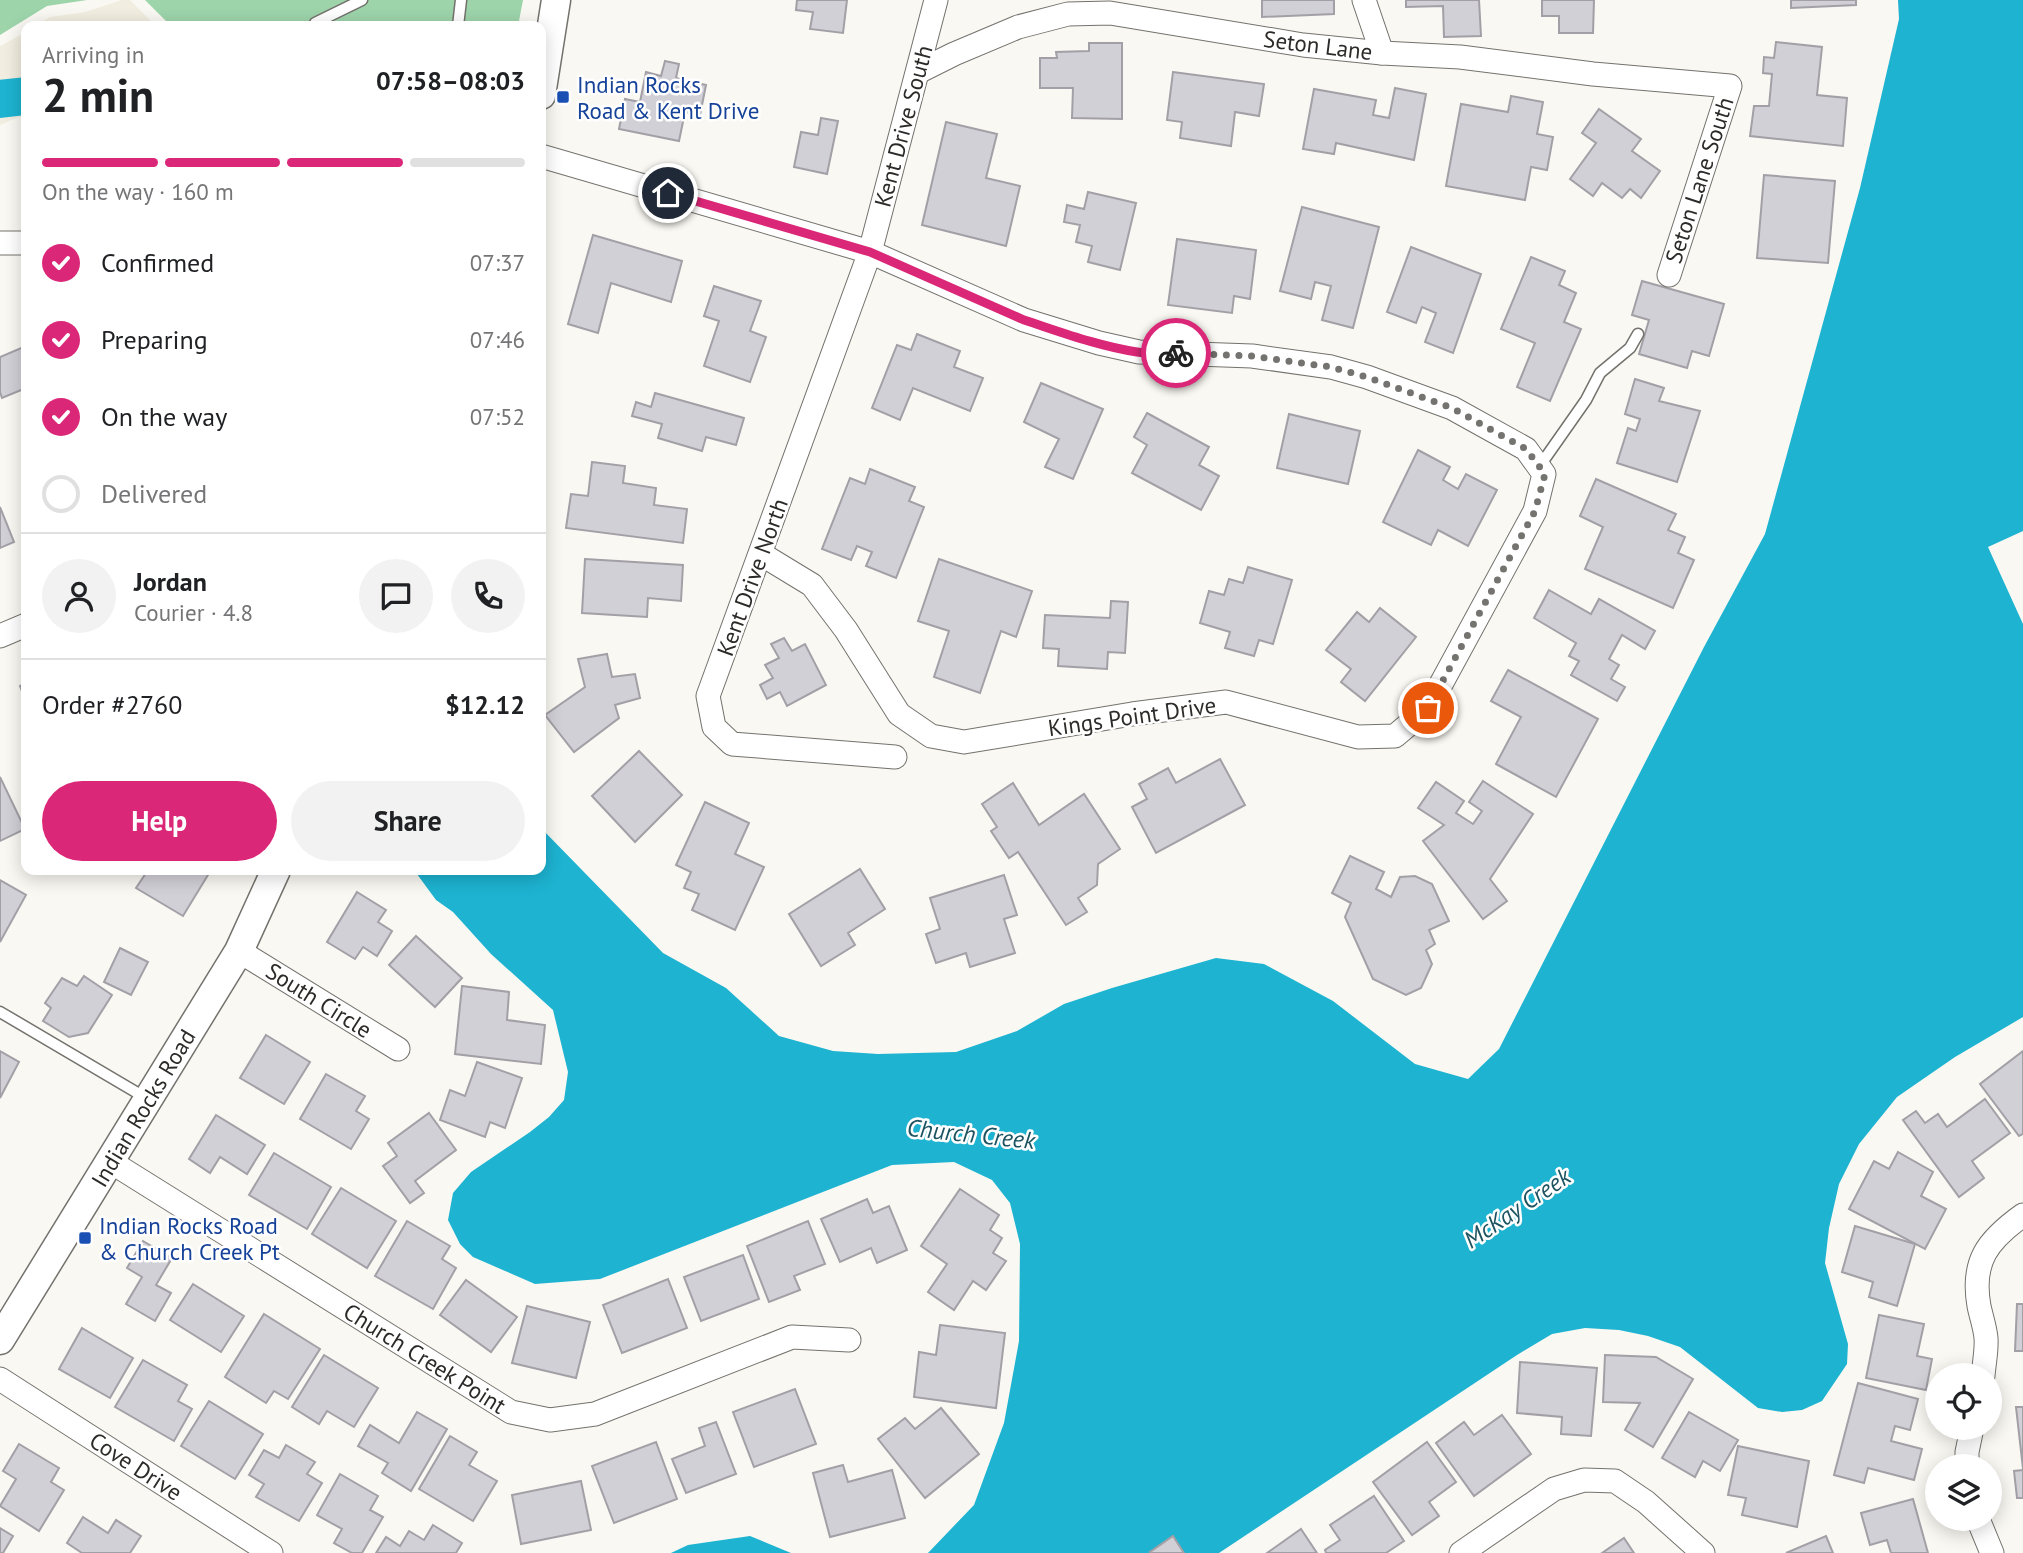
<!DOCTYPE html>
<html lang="en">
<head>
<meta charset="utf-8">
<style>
  body { margin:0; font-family:"PT Sans",sans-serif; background:#f2f2f2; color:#202124; height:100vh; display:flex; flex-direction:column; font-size:26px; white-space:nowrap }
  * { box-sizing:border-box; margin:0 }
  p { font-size:23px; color:#757577 }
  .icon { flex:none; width:38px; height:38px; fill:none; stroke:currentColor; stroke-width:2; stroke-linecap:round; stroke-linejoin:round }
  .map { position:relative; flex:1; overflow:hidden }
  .sheet { position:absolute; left:21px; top:21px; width:525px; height:854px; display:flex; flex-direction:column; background:#fff; border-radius:14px; box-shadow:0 4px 18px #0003 }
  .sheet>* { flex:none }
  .buttons { position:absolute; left:1925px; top:1363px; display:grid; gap:14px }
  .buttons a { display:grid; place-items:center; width:77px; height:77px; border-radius:50%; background:#fff; box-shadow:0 4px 18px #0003; font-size:35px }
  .pin { position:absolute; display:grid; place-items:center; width:60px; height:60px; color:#fff; margin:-30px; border:4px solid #fff; border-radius:50%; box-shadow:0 2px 7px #0007 }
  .courier { position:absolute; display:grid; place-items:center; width:70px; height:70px; margin:-35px; border:5px solid #db2777; border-radius:50%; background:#fff; color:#222; box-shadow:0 2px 9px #0007 }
  .summary em { font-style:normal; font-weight:700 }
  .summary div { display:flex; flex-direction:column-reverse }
  .summary { display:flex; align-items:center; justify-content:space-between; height:119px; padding:0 21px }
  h1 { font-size:46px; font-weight:700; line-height:52px }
  .bar { display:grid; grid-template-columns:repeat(4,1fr); gap:10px 7px; align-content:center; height:84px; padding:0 21px }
  .bar i { height:9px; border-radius:5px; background:#e0e0e0 }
  .bar .selected { background:#db2777 }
  .bar p { grid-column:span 4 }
  .line { display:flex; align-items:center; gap:18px; padding:0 21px; border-top:2px solid #e0e0e0 }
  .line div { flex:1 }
  .round { display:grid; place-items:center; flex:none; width:74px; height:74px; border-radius:37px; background:#f2f2f2 }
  ol { padding:0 21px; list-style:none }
  li { display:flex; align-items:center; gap:21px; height:77px }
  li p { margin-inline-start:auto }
  li .icon { padding:7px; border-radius:50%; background:#db2777; color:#fff; stroke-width:4 }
  li:last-child { color:#757577 }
  li i { width:38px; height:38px; border:4px solid #e0e0e0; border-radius:50% }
  .cta { display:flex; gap:14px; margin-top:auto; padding:14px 21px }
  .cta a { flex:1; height:80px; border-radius:42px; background:#db2777; color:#fff; font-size:28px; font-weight:700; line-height:80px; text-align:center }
  .cta a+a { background:#f2f2f2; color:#202124 }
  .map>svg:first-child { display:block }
</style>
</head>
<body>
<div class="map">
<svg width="2023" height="1553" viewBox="0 0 2023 1553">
  <rect width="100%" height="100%" fill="#faf8f2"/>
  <!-- built -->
  <g fill="#f1ede0">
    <path d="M122,0H130L156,26H35L50,17L85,12Z"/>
    <path d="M26,32V114L0,125V46Z"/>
  </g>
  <!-- green -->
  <g fill="#9dd4aa">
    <path d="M0,0H87L47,6L0,35Z"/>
    <path d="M145,0H523L518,26H171Z"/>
  </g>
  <!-- water -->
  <g fill="#1db3d1">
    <path d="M1898,0H2023V531L1988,547L2023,624V1017L1955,1057L1897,1097L1859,1144L1839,1184L1829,1228L1825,1263L1848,1344L1847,1364L1822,1401L1802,1410L1782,1412L1758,1408L1680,1347L1648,1336L1619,1330L1585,1328L1552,1334L1517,1355L1219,1553H928L974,1505L1004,1423L1019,1341L1020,1244L1010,1203L992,1180L954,1162L892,1165L600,1279L535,1284L473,1257L460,1244L448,1220L453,1193L471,1172L530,1132L549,1117L564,1100L568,1072L553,1010L491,954L453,912L436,900L414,870H541V828L663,953L726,988L779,1036L833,1051L878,1054L956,1052L1017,1031L1064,1004L1112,988L1216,958L1264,964L1333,1001L1415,1064L1468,1079L1499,1049L1704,647L1765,534L1860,188L1899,19Z"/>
    <path d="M750,1536L791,1553H671L688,1545Z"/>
  </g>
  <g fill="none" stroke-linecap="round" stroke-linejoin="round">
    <!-- river -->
    <path stroke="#1db3d1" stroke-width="38" d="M0,99L26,96"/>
  </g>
  <!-- building -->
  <g fill="#d2d0d7" stroke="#a2a0a6" stroke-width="2">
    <path d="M797,0H847L843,33L810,29L813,12L796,10Z"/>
    <path d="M1262,0H1334V14L1262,17Z"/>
    <path d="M1406,0H1479L1481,36L1444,37L1443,6L1406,7Z"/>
    <path d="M1542,0H1594L1593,33H1559V16H1542Z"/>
    <path d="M1791,0H1856V5L1791,8Z"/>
    <path d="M1776,42L1822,47L1817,95L1847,98L1843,146L1750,136L1754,106H1769L1772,74L1763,73L1764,57L1774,58Z"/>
    <path d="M1089,43H1122V119L1072,118L1073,88H1040V58H1057L1056,52L1089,51Z"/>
    <path d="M665,61L679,64L676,78L706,85L700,115L685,112L679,141L619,129L625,99L640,102L646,72L661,76Z"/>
    <path d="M1173,72L1264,84L1259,116L1235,112L1231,146L1180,138L1182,122L1167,120Z"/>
    <path d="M1395,88L1426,94L1414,160L1336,143L1334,154L1303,149L1314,89L1376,100L1373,115L1389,118Z"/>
    <path d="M1511,96L1543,102L1537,134L1553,137L1547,170L1531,167L1525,200L1446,186L1461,104L1508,112Z"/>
    <path d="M1599,109L1641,139L1632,151L1660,171L1641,198L1630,189L1622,198L1602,183L1593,196L1570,179L1596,143L1582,133Z"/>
    <path d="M821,118L838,121L827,174L794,167L801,132L818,135Z"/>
    <path d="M946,122L997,134L986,178L1020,186L1006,246L922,225Z"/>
    <path d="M1764,175L1835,181L1828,263L1757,258Z"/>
    <path d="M1088,192L1136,203L1120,270L1088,262L1092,246L1076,242L1080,225L1064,222L1067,205L1084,209Z"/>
    <path d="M1302,207L1379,227L1353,328L1322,320L1331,286L1315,282L1311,299L1280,291Z"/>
    <path d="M593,235L682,261L671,302L611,283L598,333L568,324Z"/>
    <path d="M1177,239L1256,250L1250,299L1234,296L1232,313L1168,305Z"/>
    <path d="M1411,247L1481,274L1453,353L1425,342L1436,313L1422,307L1416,323L1387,312Z"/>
    <path d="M1531,257L1565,271L1559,285L1576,293L1564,322L1581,329L1550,401L1517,387L1535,343L1501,329Z"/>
    <path d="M1642,281L1724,304L1709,356L1692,351L1687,368L1639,354L1649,320L1632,315Z"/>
    <path d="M714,286L761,301L750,331L766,337L750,382L704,366L719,321L704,316Z"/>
    <path d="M917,334L960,351L954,367L983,378L970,411L913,388L900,420L872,408L897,345L911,350Z"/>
    <path d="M26,346V388L2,398L0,392V357Z"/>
    <path d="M1635,379L1664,388L1659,401L1700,411L1677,482L1617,463L1628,428L1636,431L1640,419L1625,414Z"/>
    <path d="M1041,383L1103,409L1073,479L1045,467L1059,439L1024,422Z"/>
    <path d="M655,393L744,418L736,445L706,437L702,451L658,438L662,424L632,416L636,402L651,407Z"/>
    <path d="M1147,413L1209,447L1199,465L1219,476L1201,510L1132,473L1147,445L1134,437Z"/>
    <path d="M1289,414L1360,431L1348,484L1277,468Z"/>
    <path d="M1418,450L1450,467L1443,480L1458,489L1466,474L1497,490L1468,546L1438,530L1431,545L1383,522Z"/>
    <path d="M592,462L625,466L623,483L656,488L654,505L687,509L683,543L566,528L571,494L588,496Z"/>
    <path d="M870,469L915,487L909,501L924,507L896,578L866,566L872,552L857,546L851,560L822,549L850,478L865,484Z"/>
    <path d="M1596,479L1676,514L1668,530L1685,537L1678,553L1694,560L1673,608L1585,569L1603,527L1580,516Z"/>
    <path d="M0,507L14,542L0,548Z"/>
    <path d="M585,559L683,565L681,601L648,598L647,617L582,613Z"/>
    <path d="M939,559L1032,591L1016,637L1001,631L980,693L934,677L949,631L918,621Z"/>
    <path d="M1248,567L1292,580L1273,644L1259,640L1254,656L1225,648L1230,632L1200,623L1209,591L1224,595L1229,579L1243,583Z"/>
    <path d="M1549,590L1591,614L1599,599L1655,631L1645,649L1622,635L1609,659L1619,665L1611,679L1625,687L1617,701L1571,675L1579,661L1569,656L1576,643L1534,618Z"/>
    <path d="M1111,601L1128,602L1125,653L1108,652L1107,669L1058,666L1059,649L1043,648L1045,615L1110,618Z"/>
    <path d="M1380,608L1416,637L1365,701L1341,682L1351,669L1326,650L1357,612L1369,622Z"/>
    <path d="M784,638L792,651L805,644L826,685L787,706L780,692L767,699L760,685L773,678L765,665L779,658L771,644Z"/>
    <path d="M607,654L612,677L635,674L640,698L615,705L619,718L574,752L545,715L585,687L578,659Z"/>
    <path d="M1508,670L1598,719L1556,797L1496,764L1521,717L1491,701Z"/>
    <path d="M26,683V701L20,686Z"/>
    <path d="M639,751L682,795L635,842L592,796Z"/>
    <path d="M1220,759L1245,805L1156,853L1132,807L1147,799L1139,784L1168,768L1176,783Z"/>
    <path d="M0,777L25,829L0,841Z"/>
    <path d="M1483,781L1533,814L1490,879L1507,901L1483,919L1423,841L1444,825L1418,808L1436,782L1464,801L1456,813L1473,824L1482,811L1469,802Z"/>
    <path d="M1013,783L1039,825L1084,794L1120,849L1098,864L1097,885L1078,898L1087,912L1066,925L1018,852L1009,858L991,831L997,827L982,804Z"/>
    <path d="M705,802L749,823L735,854L764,867L735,930L692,910L699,894L684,888L691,872L676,865Z"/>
    <path d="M1350,856L1384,872L1376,889L1391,897L1400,877L1415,876L1432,884L1449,921L1429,930L1435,944L1426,950L1432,964L1421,988L1406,995L1373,979L1345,917L1351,903L1332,893Z"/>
    <path d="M860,869L885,909L848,933L855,945L821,966L789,914Z"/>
    <path d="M141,870H211L183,916L136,888L146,873Z"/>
    <path d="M1004,875L1017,915L1004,919L1015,953L970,967L966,953L936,963L926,934L940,929L930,898Z"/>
    <path d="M0,880L26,895L0,942Z"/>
    <path d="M357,892L386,910L378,922L392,931L377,956L363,947L355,959L327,942Z"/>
    <path d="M416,936L462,978L435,1007L389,965Z"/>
    <path d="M120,948L148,962L131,995L104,982Z"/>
    <path d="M84,976L112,995L88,1033L69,1037L43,1021L51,1008L45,1003L62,978L77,986Z"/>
    <path d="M462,986L509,992L507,1020L545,1025L541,1064L455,1054Z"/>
    <path d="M266,1035L310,1062L284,1104L240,1078Z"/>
    <path d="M0,1051L19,1062L0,1098Z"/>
    <path d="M2023,1051V1134L2019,1136L1980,1084Z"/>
    <path d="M477,1062L522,1078L505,1128L490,1122L485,1137L440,1120L450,1090L465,1096Z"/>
    <path d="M326,1074L365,1096L356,1111L369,1119L351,1149L300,1119Z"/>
    <path d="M1985,1099L2010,1133L1972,1161L1984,1178L1959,1197L1903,1120L1916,1111L1925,1123L1938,1114L1947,1127Z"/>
    <path d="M429,1113L456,1150L415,1181L424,1193L410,1203L383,1166L397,1156L388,1143Z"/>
    <path d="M216,1115L265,1145L247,1174L220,1157L210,1173L189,1159Z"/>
    <path d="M1898,1152L1933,1172L1921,1196L1946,1209L1925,1249L1849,1209L1874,1161L1889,1169Z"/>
    <path d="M274,1153L331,1187L307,1229L249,1195Z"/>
    <path d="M341,1188L396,1221L367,1268L312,1234Z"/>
    <path d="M960,1189L999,1215L990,1230L1002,1238L993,1253L1006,1261L986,1290L973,1281L954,1310L928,1292L947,1264L921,1246Z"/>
    <path d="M867,1199L873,1213L889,1206L907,1250L877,1263L871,1248L840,1262L821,1219Z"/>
    <path d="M407,1221L450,1246L442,1259L456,1268L433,1309L375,1276Z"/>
    <path d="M808,1221L825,1264L794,1276L800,1290L769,1302L747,1246Z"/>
    <path d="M1855,1226L1915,1244L1897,1306L1869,1297L1873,1282L1842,1272Z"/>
    <path d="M143,1241L172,1258L156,1285L171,1293L155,1321L126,1304L142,1277L127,1268Z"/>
    <path d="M743,1255L759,1299L701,1321L684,1277Z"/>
    <path d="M668,1279L687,1328L622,1353L603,1305Z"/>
    <path d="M466,1280L517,1317L491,1352L440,1315Z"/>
    <path d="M193,1284L244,1316L221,1352L170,1320Z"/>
    <path d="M2017,1304H2023V1351H2015Z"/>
    <path d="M527,1306L590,1322L576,1378L512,1363Z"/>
    <path d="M264,1314L320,1349L288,1399L274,1391L266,1403L225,1377Z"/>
    <path d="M1879,1315L1924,1324L1917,1356L1932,1359L1926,1390L1866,1378Z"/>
    <path d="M940,1325L1005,1333L996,1408L914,1397L919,1352L936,1355Z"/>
    <path d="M82,1328L133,1358L110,1398L59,1369Z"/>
    <path d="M324,1355L378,1388L354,1427L327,1411L319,1424L292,1407Z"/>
    <path d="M1605,1355L1656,1357L1693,1379L1653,1447L1625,1430L1640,1403L1603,1402Z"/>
    <path d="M143,1360L187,1385L178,1401L192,1409L174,1441L115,1407Z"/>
    <path d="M1520,1362L1597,1368L1591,1436L1561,1434L1562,1417L1517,1413Z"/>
    <path d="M1858,1383L1918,1399L1910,1430L1895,1426L1891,1441L1922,1449L1914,1480L1868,1468L1864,1483L1834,1475Z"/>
    <path d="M795,1389L816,1444L754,1467L733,1412Z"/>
    <path d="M209,1401L263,1434L235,1479L181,1446Z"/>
    <path d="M2016,1407H2023V1469Z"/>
    <path d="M941,1408L979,1454L925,1498L878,1439L905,1418L915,1429Z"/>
    <path d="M417,1412L447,1429L411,1491L382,1473L388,1463L358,1446L370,1425L399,1443Z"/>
    <path d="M1689,1412L1738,1440L1720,1471L1703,1461L1695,1477L1662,1458Z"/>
    <path d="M1502,1415L1531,1454L1474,1496L1436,1443L1464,1422L1474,1435Z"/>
    <path d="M716,1422L736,1474L686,1493L672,1459L705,1446L699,1428Z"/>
    <path d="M450,1436L477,1452L469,1465L497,1481L473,1521L419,1489Z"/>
    <path d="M656,1442L677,1499L614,1523L592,1466Z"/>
    <path d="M1427,1442L1456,1482L1429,1502L1439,1516L1412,1535L1373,1482Z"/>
    <path d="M19,1444L59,1468L51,1482L64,1490L39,1531L0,1506L16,1479L3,1471Z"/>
    <path d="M286,1445L315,1462L307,1474L322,1483L299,1521L256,1497L264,1484L249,1475L264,1450L279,1458Z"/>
    <path d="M1738,1446L1809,1461L1797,1527L1742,1515L1746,1498L1728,1495Z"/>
    <path d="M843,1465L848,1482L892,1470L905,1518L830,1537L813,1473Z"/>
    <path d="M2023,1470V1498H2017L2014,1471Z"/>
    <path d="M340,1474L378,1496L370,1510L383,1517L362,1553H352L334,1543L342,1529L317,1515Z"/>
    <path d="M581,1481L591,1530L521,1544L512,1495Z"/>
    <path d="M1374,1496L1404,1541L1386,1553H1326L1325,1550L1340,1540L1330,1525Z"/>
    <path d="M1913,1499L1928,1553H1891L1887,1540L1870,1545L1861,1513Z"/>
    <path d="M83,1517L108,1533L116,1520L141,1536L130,1553H82L67,1543Z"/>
    <path d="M433,1525L462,1543L456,1553H376L386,1537L400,1546L409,1531L424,1540Z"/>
    <path d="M0,1528L13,1536L3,1553H0Z"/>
    <path d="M1301,1529L1317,1553H1267Z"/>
    <path d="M1173,1536L1184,1553H1151L1150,1552Z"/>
    <path d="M1826,1536L1833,1553H1786Z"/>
    <path d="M1624,1538L1634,1553H1602Z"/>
  </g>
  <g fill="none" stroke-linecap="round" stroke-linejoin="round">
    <defs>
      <g id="service">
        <path d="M314,26L315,23L362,0"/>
        <path d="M458,26L461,0"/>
        <path d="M1539,467L1586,400L1600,373L1630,348L1638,334"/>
        <path d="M0,1012L146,1098"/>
      </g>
      <g id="minor">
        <path d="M1364,0L1382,53"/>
        <path d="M918,72L954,54L1018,27L1068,14L1110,13L1303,45L1382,53L1460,57L1593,74L1730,86L1669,275"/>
        <path d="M541,156L870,252L1024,320L1099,343L1139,352L1252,356L1331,367L1367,377L1452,408L1526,449L1544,474L1535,511L1428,708L1395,736L1358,737L1226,702L1132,714L964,742L931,736L899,714L846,630L812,585L761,554"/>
        <path d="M0,243H26"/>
        <path d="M0,636L26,625"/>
        <path d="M895,757L732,744L714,727L708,696L870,252L936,0"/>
        <path d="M239,951L398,1049"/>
        <path d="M111,1162L511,1412L550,1420L595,1414L792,1337L849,1340"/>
        <path d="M1983,1376C1984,1363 1987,1350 1986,1338C1985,1327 1981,1316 1979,1306C1971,1261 1988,1240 2023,1215"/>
        <path d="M0,1379L271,1553"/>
        <path d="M1967,1466V1452L1972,1428"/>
        <path d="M1978,1519L1992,1553"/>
        <path d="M1461,1553L1554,1489L1584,1480L1615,1481L1646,1502L1703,1553"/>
      </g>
      <g id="tertiary">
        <path d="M541,95L556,0"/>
        <path d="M0,1340L239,951L276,870"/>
      </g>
    </defs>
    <!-- service casing -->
    <use href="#service" stroke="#74726d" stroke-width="13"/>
    <!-- minor casing -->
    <use href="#minor" stroke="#74726d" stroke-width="25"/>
    <!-- tertiary casing -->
    <use href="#tertiary" stroke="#74726d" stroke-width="31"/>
    <!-- service -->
    <use href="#service" stroke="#fff" stroke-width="10"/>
    <!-- minor -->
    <use href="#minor" stroke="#fff" stroke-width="23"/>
    <!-- tertiary -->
    <use href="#tertiary" stroke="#fff" stroke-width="28"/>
  </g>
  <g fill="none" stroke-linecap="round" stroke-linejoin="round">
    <!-- done -->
    <path stroke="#74736f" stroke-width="7" stroke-dasharray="0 12.6" d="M1176,353L1252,356L1331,367L1367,377L1452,408L1526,449L1545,474L1535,511L1428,708"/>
    <!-- route -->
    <path stroke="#db2777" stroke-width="9" d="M668,193L870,252L1024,320C1061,332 1098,346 1137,352C1149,354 1163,353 1176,353"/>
  </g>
  <!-- markers -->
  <g fill="#1a4fb4" stroke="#fff" stroke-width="2.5">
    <rect x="556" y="90" width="14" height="14" rx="3.5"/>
    <rect x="78" y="1231" width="14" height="14" rx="3.5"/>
  </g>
  <g text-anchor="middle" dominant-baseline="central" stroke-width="5" stroke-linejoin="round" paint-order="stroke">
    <!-- street labels -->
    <g font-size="23" fill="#2c2b29" stroke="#fff">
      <text transform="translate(1318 45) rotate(7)">Seton Lane</text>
      <text transform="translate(903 126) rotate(-75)">Kent Drive South</text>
      <text transform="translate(1699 180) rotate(-72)">Seton Lane South</text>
      <text transform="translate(752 577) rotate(-70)">Kent Drive North</text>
      <text transform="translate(1132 716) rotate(-8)">Kings Point Drive</text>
      <text transform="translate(319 1000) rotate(32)">South Circle</text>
      <text transform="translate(143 1108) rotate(-59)">Indian Rocks Road</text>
      <text transform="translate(425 1358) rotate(32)">Church Creek Point</text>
      <text transform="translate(136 1466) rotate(33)">Cove Drive</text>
    </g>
    <!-- transit labels -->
    <g font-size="23" fill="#164399" stroke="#fff" text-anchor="start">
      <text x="577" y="84">Indian Rocks<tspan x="577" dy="26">Road &amp; Kent Drive</tspan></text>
      <text x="99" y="1225">Indian Rocks Road<tspan x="99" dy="26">&amp; Church Creek Pt</tspan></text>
    </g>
    <!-- water labels -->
    <g font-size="24" font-style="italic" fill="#1c5360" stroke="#fff">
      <text transform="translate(971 1134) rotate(6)">Church Creek</text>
      <text transform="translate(1517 1208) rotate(-34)">McKay Creek</text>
    </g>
  </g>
</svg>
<div class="buttons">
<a><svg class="icon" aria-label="locate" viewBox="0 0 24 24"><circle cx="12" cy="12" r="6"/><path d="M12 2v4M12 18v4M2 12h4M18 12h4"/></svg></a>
<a><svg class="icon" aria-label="layers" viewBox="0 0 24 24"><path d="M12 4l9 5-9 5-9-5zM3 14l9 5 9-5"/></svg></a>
</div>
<div class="pin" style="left:1428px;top:708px;background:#ea580c"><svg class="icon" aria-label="bag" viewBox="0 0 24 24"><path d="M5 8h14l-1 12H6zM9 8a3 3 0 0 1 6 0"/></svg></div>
<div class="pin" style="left:668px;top:193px;background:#1f2937"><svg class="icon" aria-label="home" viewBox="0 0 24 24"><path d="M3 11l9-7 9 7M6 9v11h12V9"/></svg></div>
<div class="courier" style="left:1176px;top:353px"><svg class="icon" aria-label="bike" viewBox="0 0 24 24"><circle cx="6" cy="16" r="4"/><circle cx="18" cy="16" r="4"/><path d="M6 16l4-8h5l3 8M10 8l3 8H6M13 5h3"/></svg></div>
<section class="sheet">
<div class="summary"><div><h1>2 min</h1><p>Arriving in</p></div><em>07:58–08:03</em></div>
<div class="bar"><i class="selected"></i><i class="selected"></i><i class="selected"></i><i></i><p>On the way · 160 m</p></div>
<ol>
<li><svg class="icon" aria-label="check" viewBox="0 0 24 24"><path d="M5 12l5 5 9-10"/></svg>Confirmed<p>07:37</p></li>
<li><svg class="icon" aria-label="check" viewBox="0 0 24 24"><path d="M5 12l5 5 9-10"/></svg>Preparing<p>07:46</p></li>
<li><svg class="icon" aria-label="check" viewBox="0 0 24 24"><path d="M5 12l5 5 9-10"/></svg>On the way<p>07:52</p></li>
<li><i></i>Delivered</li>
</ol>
<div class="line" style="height:126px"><a class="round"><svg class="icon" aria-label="person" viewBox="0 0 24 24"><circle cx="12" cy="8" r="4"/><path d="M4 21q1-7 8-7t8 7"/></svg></a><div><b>Jordan</b><p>Courier · 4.8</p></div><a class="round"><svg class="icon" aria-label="chat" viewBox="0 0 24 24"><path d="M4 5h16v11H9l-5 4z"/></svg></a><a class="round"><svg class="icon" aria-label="phone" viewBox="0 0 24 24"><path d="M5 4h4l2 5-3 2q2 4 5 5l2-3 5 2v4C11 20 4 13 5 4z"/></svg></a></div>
<div class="line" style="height:91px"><div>Order #2760</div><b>$12.12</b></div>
<div class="cta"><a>Help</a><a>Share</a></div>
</section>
</div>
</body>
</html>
